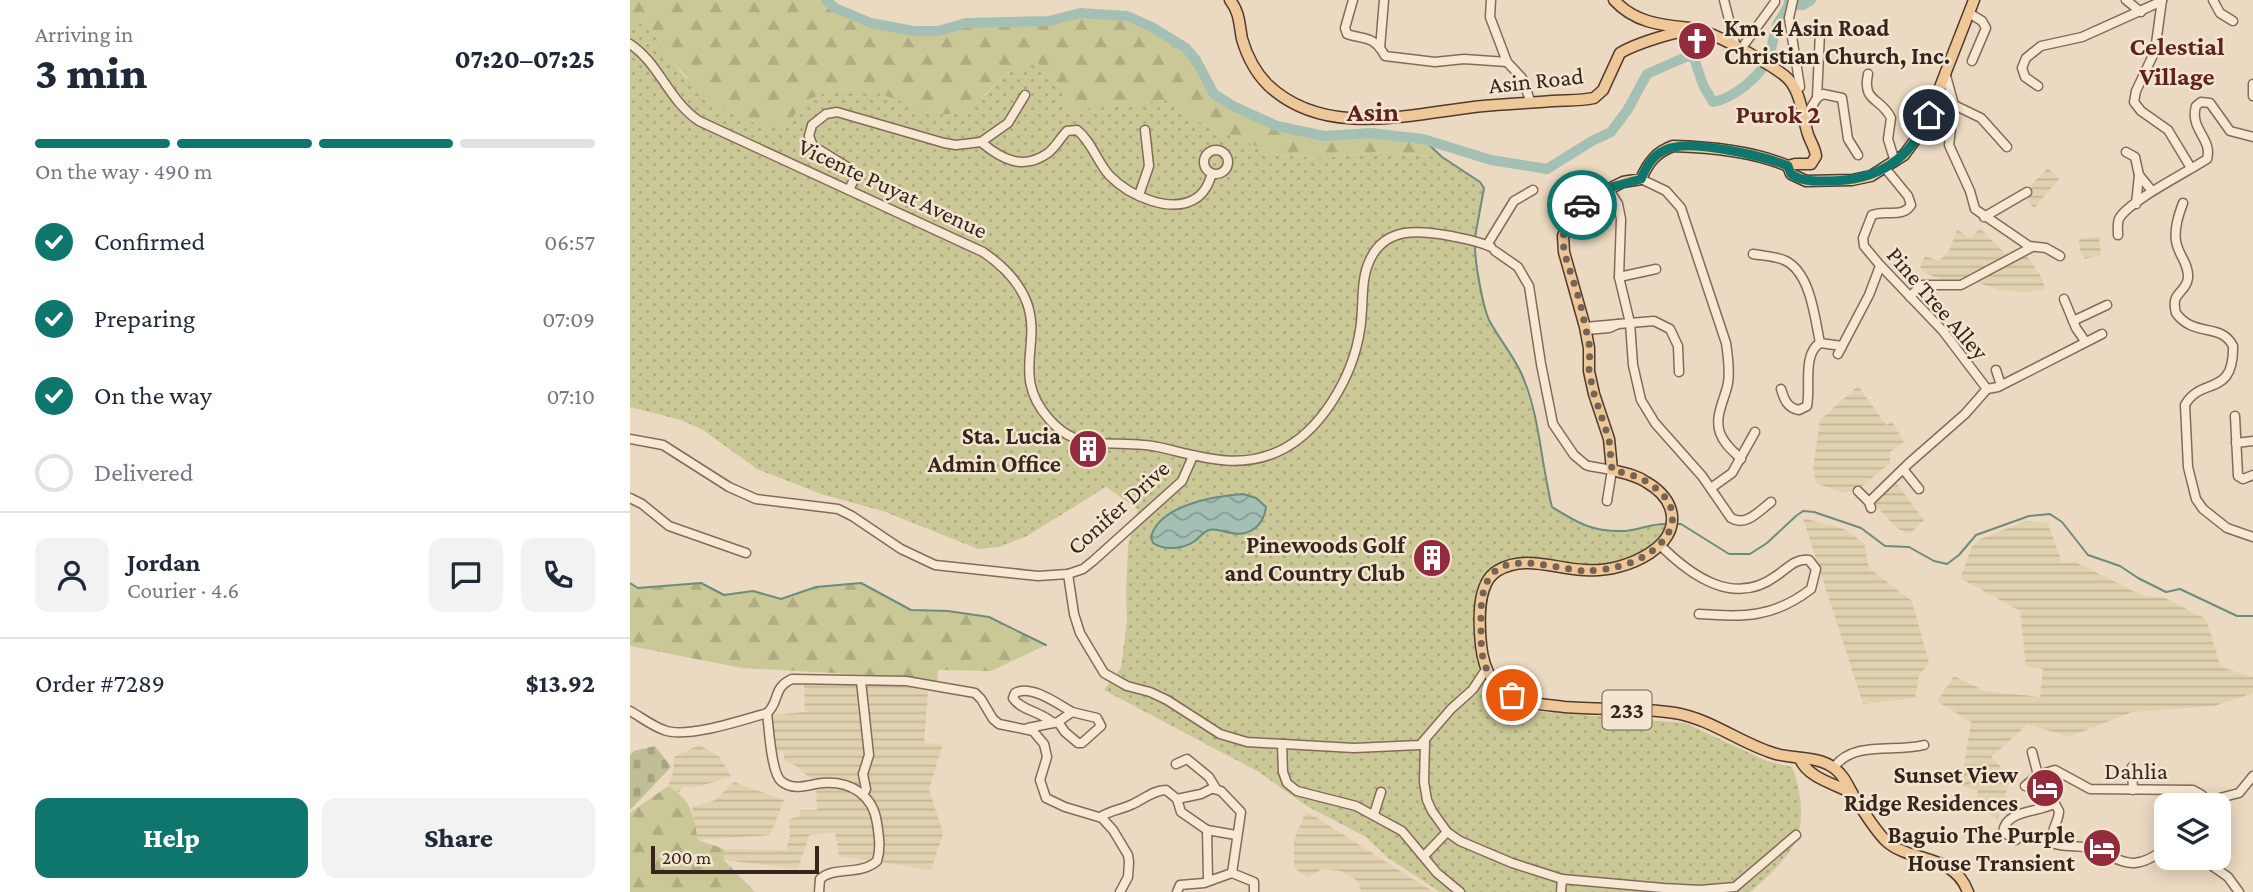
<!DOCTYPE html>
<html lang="en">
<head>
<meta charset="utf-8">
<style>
  body { margin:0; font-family:"Crimson Pro",serif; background:#f2f2f3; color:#1f2937; height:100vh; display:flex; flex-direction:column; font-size:26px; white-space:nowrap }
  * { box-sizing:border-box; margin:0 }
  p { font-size:23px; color:#747a83 }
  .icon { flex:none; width:38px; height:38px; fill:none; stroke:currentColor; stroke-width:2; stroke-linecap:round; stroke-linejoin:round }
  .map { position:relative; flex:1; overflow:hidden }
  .drawer { display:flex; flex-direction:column; background:#fff; width:630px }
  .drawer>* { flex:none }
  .controls { position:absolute; left:1524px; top:793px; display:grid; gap:14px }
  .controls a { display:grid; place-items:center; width:77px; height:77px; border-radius:14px; background:#fff; box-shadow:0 4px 18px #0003; font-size:35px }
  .scale { position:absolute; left:21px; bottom:18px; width:168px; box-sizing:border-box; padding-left:7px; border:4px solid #35251d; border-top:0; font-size:19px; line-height:24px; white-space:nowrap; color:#35251d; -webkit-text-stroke:5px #f4e5d0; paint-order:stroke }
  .pin { position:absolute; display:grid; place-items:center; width:60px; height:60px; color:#fff; margin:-30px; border:4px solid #fff; border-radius:50%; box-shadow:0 2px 7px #0007 }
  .courier { position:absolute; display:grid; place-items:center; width:70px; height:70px; margin:-35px; border:5px solid #0f766e; border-radius:50%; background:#fff; color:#222; box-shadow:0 2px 9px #0007 }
  .summary em { font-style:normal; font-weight:800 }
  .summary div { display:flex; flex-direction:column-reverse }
  .summary { display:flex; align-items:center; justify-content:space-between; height:119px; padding:0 35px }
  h1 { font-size:46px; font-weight:800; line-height:52px }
  .bar { display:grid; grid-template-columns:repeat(4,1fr); gap:10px 7px; align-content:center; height:84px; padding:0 35px }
  .bar i { height:9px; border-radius:5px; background:#e0e1e3 }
  .bar .selected { background:#0f766e }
  .bar p { grid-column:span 4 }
  .line { display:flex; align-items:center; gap:18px; padding:0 35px; border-top:2px solid #e0e1e3 }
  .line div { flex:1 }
  .round { display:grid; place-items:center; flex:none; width:74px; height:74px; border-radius:14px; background:#f2f2f3 }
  ol { padding:0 35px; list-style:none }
  li { display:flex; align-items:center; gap:21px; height:77px }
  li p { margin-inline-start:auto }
  li .icon { padding:7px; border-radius:50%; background:#0f766e; color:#fff; stroke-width:4 }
  li:last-child { color:#747a83 }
  li i { width:38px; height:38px; border:4px solid #e0e1e3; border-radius:50% }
  .action { display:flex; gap:14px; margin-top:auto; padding:14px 35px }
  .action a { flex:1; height:80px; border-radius:14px; background:#0f766e; color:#fff; font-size:28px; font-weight:800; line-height:80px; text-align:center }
  .action a+a { background:#f2f2f3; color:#1f2937 }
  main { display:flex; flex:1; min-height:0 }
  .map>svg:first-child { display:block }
</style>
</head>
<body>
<main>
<section class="drawer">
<div class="summary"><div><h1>3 min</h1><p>Arriving in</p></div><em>07:20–07:25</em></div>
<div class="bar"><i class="selected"></i><i class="selected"></i><i class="selected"></i><i></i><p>On the way · 490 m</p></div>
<ol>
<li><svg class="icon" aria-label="check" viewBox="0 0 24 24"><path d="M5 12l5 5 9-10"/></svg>Confirmed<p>06:57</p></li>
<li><svg class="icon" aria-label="check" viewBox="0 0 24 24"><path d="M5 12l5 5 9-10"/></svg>Preparing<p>07:09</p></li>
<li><svg class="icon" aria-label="check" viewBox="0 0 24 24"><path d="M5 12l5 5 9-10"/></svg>On the way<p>07:10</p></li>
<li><i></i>Delivered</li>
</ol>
<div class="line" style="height:126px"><a class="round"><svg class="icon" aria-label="person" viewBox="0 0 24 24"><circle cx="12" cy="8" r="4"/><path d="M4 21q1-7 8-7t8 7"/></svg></a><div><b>Jordan</b><p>Courier · 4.6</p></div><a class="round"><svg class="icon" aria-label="chat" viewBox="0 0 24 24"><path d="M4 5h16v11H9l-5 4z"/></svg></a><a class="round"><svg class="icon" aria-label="phone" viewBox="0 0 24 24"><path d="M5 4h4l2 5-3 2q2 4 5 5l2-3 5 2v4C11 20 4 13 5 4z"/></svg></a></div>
<div class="line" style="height:91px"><div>Order #7289</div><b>$13.92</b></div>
<div class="action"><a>Help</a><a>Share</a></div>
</section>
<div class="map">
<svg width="1623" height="892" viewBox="0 0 1623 892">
  <defs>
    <pattern id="farmland-rules" width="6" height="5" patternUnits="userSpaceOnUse" patternTransform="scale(1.75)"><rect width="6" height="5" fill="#e1d2af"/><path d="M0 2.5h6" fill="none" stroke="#c2b496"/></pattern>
    <pattern id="grass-dots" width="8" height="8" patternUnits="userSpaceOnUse" patternTransform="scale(1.75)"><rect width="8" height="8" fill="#cac896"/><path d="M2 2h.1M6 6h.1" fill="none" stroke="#aeac81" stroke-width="1.8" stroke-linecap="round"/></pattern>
    <pattern id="forest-firs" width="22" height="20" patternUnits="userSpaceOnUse" patternTransform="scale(1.75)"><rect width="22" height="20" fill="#cac896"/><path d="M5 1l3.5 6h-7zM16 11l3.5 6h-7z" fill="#aeac81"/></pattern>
    <pattern id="cemetery-stones" width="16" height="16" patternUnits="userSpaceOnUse" patternTransform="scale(1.75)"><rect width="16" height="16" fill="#bfbe95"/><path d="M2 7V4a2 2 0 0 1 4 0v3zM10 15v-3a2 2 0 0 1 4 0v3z" fill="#a5a380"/></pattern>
    <pattern id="water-waves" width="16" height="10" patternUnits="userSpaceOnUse" patternTransform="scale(1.75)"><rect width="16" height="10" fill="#a4bfb3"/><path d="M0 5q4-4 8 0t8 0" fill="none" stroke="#869b91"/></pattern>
  </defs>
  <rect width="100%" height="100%" fill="#ecd9c1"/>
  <!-- farmland -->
  <g fill="url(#farmland-rules)">
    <path d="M1418,168L1429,179L1404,208L1396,199L1401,193L1397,189Z"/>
    <path d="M1350,228L1375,254L1386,256L1394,254L1400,260L1412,278L1415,289L1396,292L1369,290L1335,278L1320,283L1293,272L1290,267L1295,256L1309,261L1312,258L1319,250L1327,230L1341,238Z"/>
    <path d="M1469,236L1471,255L1455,259L1450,250L1449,239Z"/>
    <path d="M1228,386L1256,425L1262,422L1274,442L1260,452V463L1226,491L1212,493L1186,483L1183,468L1190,420Z"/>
    <path d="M1267,484L1294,520L1280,534L1268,529L1241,501Z"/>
    <path d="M1173,518L1214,529L1234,543L1239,568L1282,601L1299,663L1289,676L1285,698L1233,704Z"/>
    <path d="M1396,521L1418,523L1432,563L1445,562L1511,595L1535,598L1576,619L1591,667L1623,677V693L1584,706L1502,712L1439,737L1398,724L1361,757L1381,777L1368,819L1345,806L1348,791L1331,786L1341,722L1307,701L1324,676L1355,691L1410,697L1413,669L1396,666L1390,611L1330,578L1342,547L1350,539Z"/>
    <path d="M174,684H260L298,691L294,743L313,744L299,789L313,833L301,870L209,856L205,832L179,835L168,869L94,860V849L156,850L160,834L159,819L169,817L170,810H187L186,784L167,766L155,761L153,751L145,752L142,715L175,712Z"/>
    <path d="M69,745L90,757L101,777L67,787H53L49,793L38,786L43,773L44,757Z"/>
    <path d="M104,782L154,800L140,835L68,840L62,807L85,800Z"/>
    <path d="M676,811L789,883L805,892H731L728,881L711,871L692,869L678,878L664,868V840Z"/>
  </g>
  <!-- grass -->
  <path fill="url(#grass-dots)" d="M0,18H4L25,36L40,60L56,78L157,125L175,101L204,89L241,90L303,113L354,96L378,73L405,59L430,85L489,104L537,100L575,125L648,155L688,158L753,152L812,157L850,182L854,188L845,232V256L858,317L892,375L908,430L914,474L922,506C946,521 966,533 996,530C1009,529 1021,523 1035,524C1035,535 1027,543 1017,549C991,565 958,567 928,563C915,561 899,557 885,558C872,560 862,569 854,578L849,676L872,699L901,711L1055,723L1137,761L1162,767C1170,787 1175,817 1167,838C1161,855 1134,881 1120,892H810L757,857L736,837L675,805L629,772L474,690L491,668L497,620L496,595L498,545L508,509L476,487L397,536L369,547L348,549L253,511L191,494L127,469L73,430L51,420L0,407Z"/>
  <!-- forest -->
  <g fill="url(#forest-firs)">
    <path d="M0,0H196L205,8L241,23L283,31H308L336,23L419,21L450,13L497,16L522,27L556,48L566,60L584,94L603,106L647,126L694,136L741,133L793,139L812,157L753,152L688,158L648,155L575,125L536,100L436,111L430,85L405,60L378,73L333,114H303L241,90L204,89L175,101L157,125L131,126L85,105L40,60L25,36L4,19L0,18Z"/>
    <path d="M0,583L8,588L71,583L94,594L123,591L151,599L186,587L231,583L281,610L318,611L359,617L416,645L361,671L308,670L307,683L274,677L112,668L0,646Z"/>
    <path d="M38,786C63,802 63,814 68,840L94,849V860L125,892H0V813Z"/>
  </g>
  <!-- cemetery -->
  <path fill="url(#cemetery-stones)" d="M25,746L41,767L0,810V755L4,751Z"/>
  <!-- water -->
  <path fill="url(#water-waves)" stroke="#6b8c7f" stroke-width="2" d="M613,494L626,498L636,507C634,525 620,537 601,533C593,532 587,528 579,530C573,532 570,537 565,541C553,549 535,551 523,543L521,537C529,505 585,496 613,494Z"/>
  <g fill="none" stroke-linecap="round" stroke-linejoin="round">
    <!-- stream -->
    <g stroke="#6b8c7f" stroke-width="2">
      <path d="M793,139L812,157L850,182L854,188L845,237"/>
      <path d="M845,246C845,262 852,305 859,320C869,339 884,356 892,375C910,416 911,464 922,507C948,523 962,532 994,531C1009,530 1022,523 1037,524"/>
      <path d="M1046,524H1051L1099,554H1120L1137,543L1166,516L1173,511L1184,512L1231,528L1255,546L1279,547L1304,561L1317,564L1329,555L1346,535L1399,516L1420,514L1432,522L1458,555L1490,566L1508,578L1536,592L1550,589L1607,616H1623"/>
      <path d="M0,583L8,588L71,583L94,595L123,591L151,599L186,587L231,583L281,610L318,611L359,617L416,645"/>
    </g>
    <!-- river -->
    <g stroke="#a4bfb3" stroke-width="10">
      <path d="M196,0L205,8L241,23L283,31H308L336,23L419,21L450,13L497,16L522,27L556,48L566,60L584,94L603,106L647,126L694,136L741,133L793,139L861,160L917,169L962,141L981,132L998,109L1017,74L1058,56L1064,58L1073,85L1083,102C1104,98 1130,77 1138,58C1143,47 1143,35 1147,25C1151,16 1159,10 1159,0"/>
      <path d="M1159,5H1173L1181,0"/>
    </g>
    <defs>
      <g id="minor">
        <path d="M723,0L715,28L717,34C734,40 744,35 755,56L805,62L834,59L877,62"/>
        <path d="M861,0L860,17L877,62L892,78L901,103"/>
        <path d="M1094,0L1106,47"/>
        <path d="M1163,0L1159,18L1170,87L1166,90"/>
        <path d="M1496,0L1511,12"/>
        <path d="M1532,0L1525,51L1506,91L1504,102L1511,111L1538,130L1561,168"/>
        <path d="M1583,0L1590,13L1603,21"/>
        <path d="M1339,13L1352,21L1356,28L1342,61"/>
        <path d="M0,44C29,63 38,100 69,121L353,252C372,265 389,281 397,303C412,345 381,376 419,419C425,426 435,434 444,438C468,447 502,441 528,447C569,456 606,470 647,452C691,433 723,376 730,330C734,308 730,282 739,262C754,226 789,230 821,236C835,239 849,241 861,247"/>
        <path d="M750,48L754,0"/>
        <path d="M1111,49L1145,2V0"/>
        <path d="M1315,72L1324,105L1319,145L1340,191L1345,209L1399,246L1416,248L1430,256"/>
        <path d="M1238,74C1232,103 1251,97 1261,118L1258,139L1265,162"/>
        <path d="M1623,84V96"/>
        <path d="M1408,86L1395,77L1392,68L1396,58L1411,46L1452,37L1532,1"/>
        <path d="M1187,98L1190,32"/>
        <path d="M1324,105L1351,118L1377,147"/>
        <path d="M1174,119L1187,98L1193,94L1212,98L1218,139L1228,155"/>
        <path d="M351,142L378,123L395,95"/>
        <circle cx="586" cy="162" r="12"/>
        <path d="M1496,152L1505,157L1509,175L1522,191"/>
        <path d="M1011,179L1036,191L1051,208L1096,343C1098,356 1100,370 1098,383C1095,399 1084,416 1090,433C1094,444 1103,451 1111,459"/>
        <path d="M978,188L988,204L991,219L989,277L1000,323L1003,365L1011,400L1025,423L1072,476L1101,518C1116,527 1129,511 1141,502"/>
        <path d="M219,190L225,177L222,170L183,146L179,136L182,125L196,114L207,112L314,143L326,145L351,142C371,159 393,171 418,153C426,147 430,138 437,131L447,130C461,141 467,161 479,175C498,195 542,216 568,197C576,191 579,182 582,174"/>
        <path d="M509,195L519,166L515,130"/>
        <path d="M1553,203C1549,214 1544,228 1546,241C1548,255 1559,263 1558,278C1556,294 1540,291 1546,313C1564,338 1591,322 1603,346C1604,398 1571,376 1555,405L1558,467L1566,499L1573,509L1597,528L1623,537"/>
        <path d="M1506,204L1509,175"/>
        <path d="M1354,217L1397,192"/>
        <path d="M1488,235C1488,230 1487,224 1489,219C1497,202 1559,171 1577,159C1583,139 1559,129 1566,106L1571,102L1580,103L1600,131L1623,137"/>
        <path d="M857,245L884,201L903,190"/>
        <path d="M865,251L888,267L899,286L911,364L923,424L944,455L956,465"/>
        <path d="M1123,254C1134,256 1146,256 1156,261C1181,274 1185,319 1190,343L1212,346"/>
        <path d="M989,277L1026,269"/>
        <path d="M1280,297L1291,285H1331L1402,247"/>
        <path d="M1434,299L1446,328L1455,341"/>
        <path d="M1443,321L1477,305"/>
        <path d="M988,324L1024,321L1040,329L1048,346L1049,372"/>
        <path d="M955,327L988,324L979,328L956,330"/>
        <path d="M1208,354L1239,295L1250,266"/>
        <path d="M1366,370L1371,385"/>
        <path d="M1151,389C1154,399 1157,408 1169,410L1177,406C1181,388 1172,354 1190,343"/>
        <path d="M1357,389L1368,387L1472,334"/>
        <path d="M1605,416L1608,476L1613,479L1623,475"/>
        <path d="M0,439L33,445L99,487L126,499L208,509L222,516L271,549L305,565L408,576L438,574L453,569L463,561L552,481L563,456"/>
        <path d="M1606,443L1623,441"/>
        <path d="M959,466L982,470L977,501"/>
        <path d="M1273,469L1289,489"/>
        <path d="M1081,488L1102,473L1125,432"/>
        <path d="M1228,491L1239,502L1241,508"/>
        <path d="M0,498L12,504L39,526L116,553"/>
        <path d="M1239,502L1278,464L1335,414L1357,389L1313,331L1249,264L1234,246L1233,238L1242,215C1255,209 1272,219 1281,205L1278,196L1255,168"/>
        <path d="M1030,545C1061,576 1104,607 1146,576C1157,569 1165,558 1179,560L1186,569L1181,589C1143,618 1115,617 1069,614"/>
        <path d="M438,574L444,614L450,633L474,673L497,686L520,692L537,700L590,734L617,742L724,748L790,745L821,709L840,692"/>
        <path d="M231,681L239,755L233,774L236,789L234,793"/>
        <path d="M843,689L855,671"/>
        <path d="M0,711C11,717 22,726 34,730C56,739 113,720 137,713C150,702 142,688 162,679L276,681L345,693L351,699L363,719L369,724L403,731L414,744L417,757L410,780L416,798L435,807L472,818L483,830L498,855L499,862L498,877L490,892"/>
        <path d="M137,713C139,728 141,772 151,781C164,792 179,784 193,783C221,781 243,795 247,823C249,836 251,849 247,861C230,876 204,866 190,879L189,892"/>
        <path d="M423,723C412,712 390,710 383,698L385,693C401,684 428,704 442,712"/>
        <path d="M398,728L428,722L442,712L467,718L471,726L452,743H448L435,732L428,722"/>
        <path d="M795,742L794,782L797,800L802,811L817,832L830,841L882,863L932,879L1033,888L1070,890L1105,887L1166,835"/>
        <path d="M652,744L653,772L657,783L667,791L726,806L772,831L807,873L830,892"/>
        <path d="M1402,752L1408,775L1429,811C1429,823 1417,834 1425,844C1434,847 1444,845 1453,847C1491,855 1497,878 1536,848"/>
        <path d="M546,764L557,759L579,777L585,787L571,794L547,799"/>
        <path d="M1204,767C1225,740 1264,753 1294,745"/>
        <path d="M1502,767L1503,790"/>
        <path d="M1395,786L1408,775L1425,770L1460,789L1563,790L1572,795L1573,805"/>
        <path d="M584,789L591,791L611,812L602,873"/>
        <path d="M1574,802L1609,793L1623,776"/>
        <path d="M744,814L751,792"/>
        <path d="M470,817C484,809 491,810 503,804C514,799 524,790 536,790L547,799L551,812L577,830L578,879L582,880L602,873L624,882V892"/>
        <path d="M577,830L606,835"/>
        <path d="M1386,840L1373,832C1376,809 1409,813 1425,803"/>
        <path d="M794,856L817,832"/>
        <path d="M1571,858L1598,877L1609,892"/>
        <path d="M547,892L550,885L574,883L582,880"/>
        <path d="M931,892L932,879"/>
      </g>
      <g id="major">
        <path d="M600,0C610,13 609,24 612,39C617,56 626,73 638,85C696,140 783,113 853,106C876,104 899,103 922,101C936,100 950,101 964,98L973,90L990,53C1005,44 1050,29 1067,30C1080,30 1151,69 1160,81C1171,95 1172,114 1177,131C1179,140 1185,147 1186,156L1181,164H1165L1158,166"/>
        <path d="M984,0C1005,23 1031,25 1060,28"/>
        <path d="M1158,166C1123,151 1082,147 1043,146C1026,152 1018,163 1011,179L993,182L963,197L941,218L933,236L934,252L955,327L959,348V371L964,394L979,439L982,470C994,473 1006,475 1016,482C1048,500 1052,532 1020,553C1002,565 976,572 955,570C926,569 894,554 867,571C846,584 849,624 851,645C854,674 865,690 893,700C906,705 921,705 934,707C971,710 1009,707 1045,713C1081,719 1110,743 1143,753C1163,760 1187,755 1204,768C1215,776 1218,787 1225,798C1234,812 1244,829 1256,841C1280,863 1324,853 1338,892"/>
        <path d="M1158,166L1161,174L1176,181L1222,180L1241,176L1274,155L1294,128L1344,0"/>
        <path d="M1170,759C1178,778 1205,784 1222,793"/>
      </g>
    </defs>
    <!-- minor casing -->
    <use href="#minor" stroke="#856a59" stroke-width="11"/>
    <!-- major casing -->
    <use href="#major" stroke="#533a2e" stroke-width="13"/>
    <!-- minor -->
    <use href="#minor" stroke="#f7e8d4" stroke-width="8"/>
    <!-- major -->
    <use href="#major" stroke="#efc899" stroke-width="10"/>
  </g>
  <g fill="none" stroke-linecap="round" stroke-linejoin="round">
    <!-- done -->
    <path stroke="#756456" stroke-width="7" stroke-dasharray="0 12.6" d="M882,695C853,674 851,663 851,628C851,611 850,595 858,580C875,548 930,571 958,571C968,570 980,569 990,566C1034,555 1068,513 1017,482C1006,475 994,473 982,470L979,439L964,394L959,371L960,348L950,302L934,252L933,236L941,218L952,205"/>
    <!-- route -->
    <path stroke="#0f766e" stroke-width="9" d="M952,205L978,188L1011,179C1016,167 1022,156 1035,150C1058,138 1134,156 1158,166L1161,174C1173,182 1184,181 1198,181C1246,181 1281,160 1299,115"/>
  </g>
  <!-- icons -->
  <defs>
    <symbol id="church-disc" viewBox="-11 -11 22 22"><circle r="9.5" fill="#922b3b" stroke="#f4e5d0"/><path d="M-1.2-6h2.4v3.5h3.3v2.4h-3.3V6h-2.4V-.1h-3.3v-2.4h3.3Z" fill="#fff"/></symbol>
    <symbol id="building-disc" viewBox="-11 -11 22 22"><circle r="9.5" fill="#922b3b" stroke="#f4e5d0"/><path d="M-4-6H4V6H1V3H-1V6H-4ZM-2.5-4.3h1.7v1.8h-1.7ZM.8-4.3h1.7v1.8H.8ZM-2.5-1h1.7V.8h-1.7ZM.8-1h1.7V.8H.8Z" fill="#fff"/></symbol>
    <symbol id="hotel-disc" viewBox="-11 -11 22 22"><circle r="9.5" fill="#922b3b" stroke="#f4e5d0"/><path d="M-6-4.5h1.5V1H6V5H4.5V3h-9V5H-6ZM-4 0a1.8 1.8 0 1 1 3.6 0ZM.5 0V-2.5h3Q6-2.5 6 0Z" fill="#fff"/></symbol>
  </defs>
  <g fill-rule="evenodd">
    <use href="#church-disc" x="1045" y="19" width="44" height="44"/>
    <use href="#building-disc" x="436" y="427" width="44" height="44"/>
    <use href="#building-disc" x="780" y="536" width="44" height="44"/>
    <use href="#hotel-disc" x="1393" y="766" width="44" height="44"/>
    <use href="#hotel-disc" x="1450" y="826" width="44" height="44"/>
  </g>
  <g text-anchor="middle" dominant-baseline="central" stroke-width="5" stroke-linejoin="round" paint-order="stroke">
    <!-- shield labels -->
    <rect fill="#f4e5d0" stroke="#6e5f53" stroke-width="2" x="972.5" y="690.5" width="49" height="39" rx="5"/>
    <g font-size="23" font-weight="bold" fill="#35251d">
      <text x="997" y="710">233</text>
    </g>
    <!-- poi labels -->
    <g font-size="24" font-weight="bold" fill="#35251d" stroke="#f4e5d0" text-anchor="end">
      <text x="1094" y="27" text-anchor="start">Km. 4 Asin Road<tspan x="1094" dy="28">Christian Church, Inc.</tspan></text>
      <text x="431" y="435">Sta. Lucia<tspan x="431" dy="28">Admin Office</tspan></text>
      <text x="775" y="544">Pinewoods Golf<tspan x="775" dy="28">and Country Club</tspan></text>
      <text x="1388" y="774">Sunset View<tspan x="1388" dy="28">Ridge Residences</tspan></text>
      <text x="1445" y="834">Baguio The Purple<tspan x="1445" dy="28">House Transient</tspan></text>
    </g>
    <!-- street labels -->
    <g font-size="24" fill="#35251d" stroke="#f4e5d0">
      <text transform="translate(906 80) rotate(-6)">Asin Road</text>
      <text transform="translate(263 188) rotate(25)">Vicente Puyat Avenue</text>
      <text transform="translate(1308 303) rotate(49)">Pine Tree Alley</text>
      <text transform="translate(488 507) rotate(-42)">Conifer Drive</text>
      <text x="1506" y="770">Dahlia</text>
    </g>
    <!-- neighbourhood labels -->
    <g font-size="26" font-weight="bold" fill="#60221e" stroke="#f4e5d0">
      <text x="1547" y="46">Celestial<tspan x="1547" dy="30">Village</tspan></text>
      <text x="1148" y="114">Purok 2</text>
    </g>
    <!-- quarter labels -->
    <g font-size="28" font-weight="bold" fill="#60221e" stroke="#f4e5d0">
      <text x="743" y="111">Asin</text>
    </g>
  </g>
</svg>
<div class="controls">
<a><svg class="icon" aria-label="layers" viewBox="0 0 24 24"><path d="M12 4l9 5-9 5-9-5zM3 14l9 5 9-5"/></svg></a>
</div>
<div class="scale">200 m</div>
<div class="pin" style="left:882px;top:695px;background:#ea580c"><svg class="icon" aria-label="bag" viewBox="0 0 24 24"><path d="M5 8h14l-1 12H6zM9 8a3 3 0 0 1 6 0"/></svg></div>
<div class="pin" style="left:1299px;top:115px;background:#1f2937"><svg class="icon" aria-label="home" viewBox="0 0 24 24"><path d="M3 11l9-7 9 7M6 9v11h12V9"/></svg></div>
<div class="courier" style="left:952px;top:205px"><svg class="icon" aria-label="car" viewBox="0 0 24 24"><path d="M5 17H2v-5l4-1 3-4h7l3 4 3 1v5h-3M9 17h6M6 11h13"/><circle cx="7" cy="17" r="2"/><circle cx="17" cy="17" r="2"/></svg></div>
</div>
</main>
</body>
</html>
